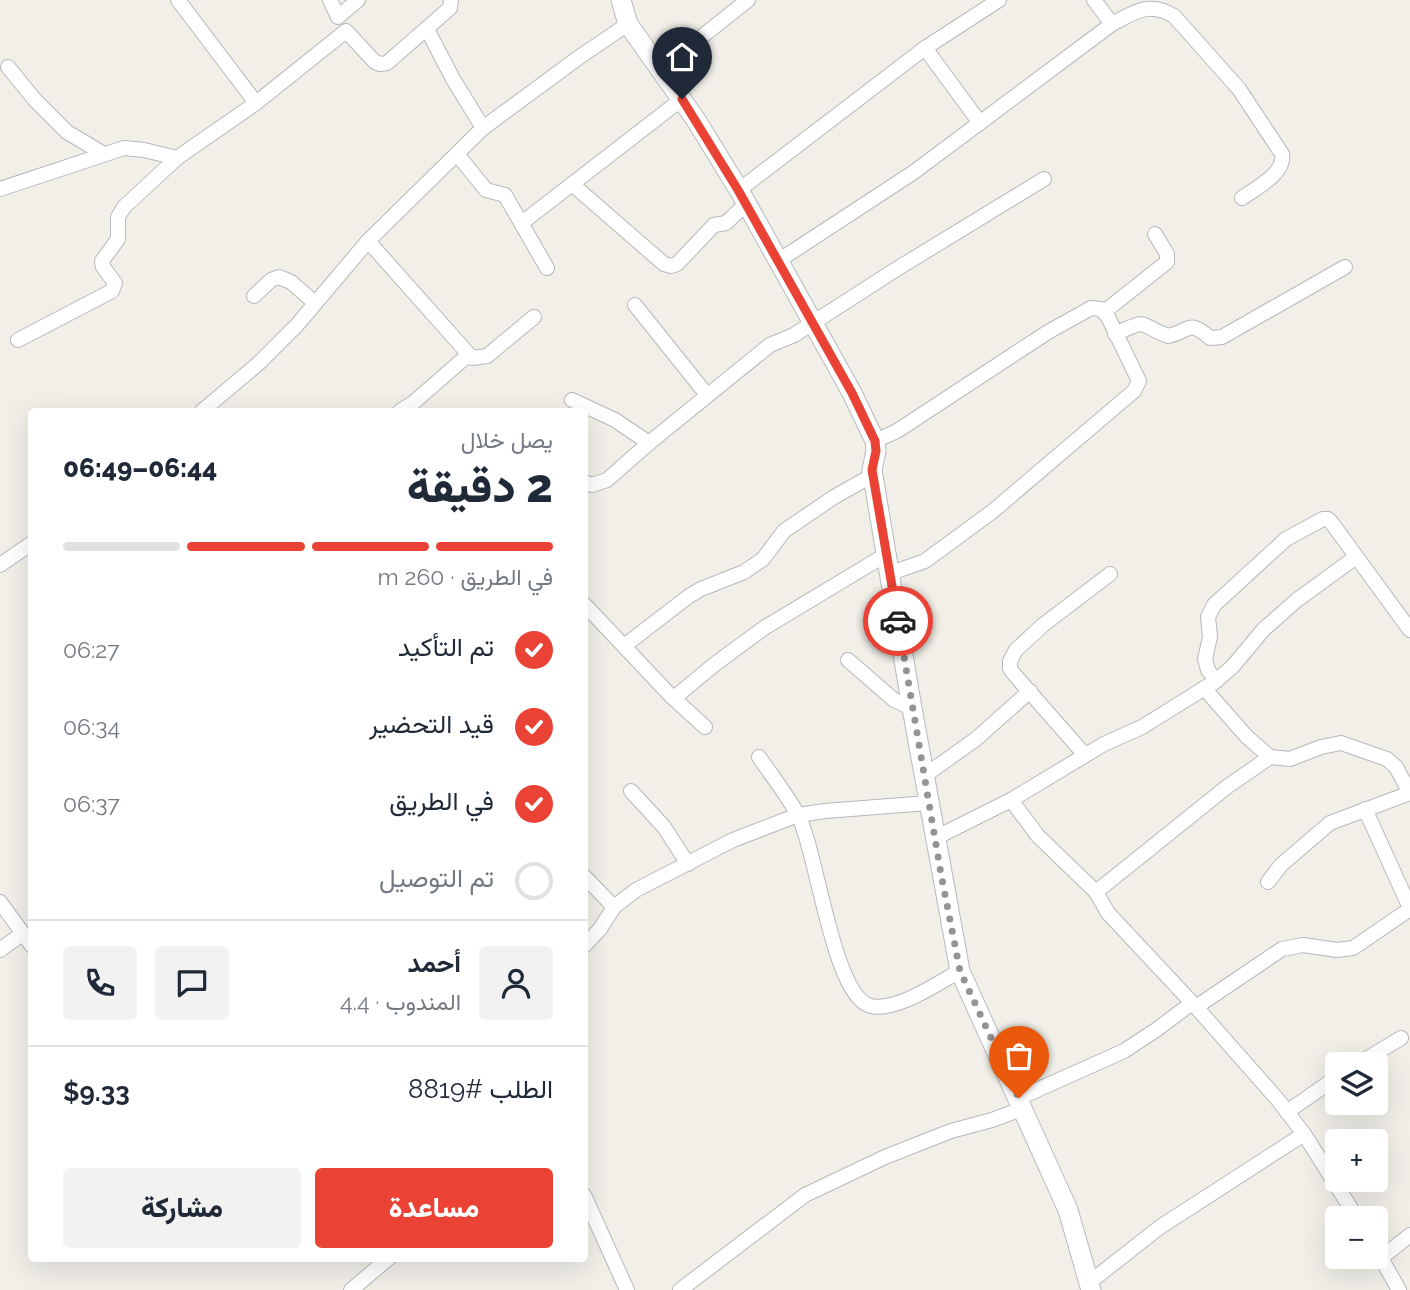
<!DOCTYPE html>
<html lang="ar">
<head>
<meta charset="utf-8">
<style>
  body { margin:0; font-family:Raleway,Vazirmatn,sans-serif; background:#f2f2f3; color:#1f2937; direction:rtl; height:100vh; display:flex; flex-direction:column; font-size:26px; white-space:nowrap }
  * { box-sizing:border-box; margin:0 }
  p { font-size:23px; color:#747a83 }
  .icon { flex:none; width:38px; height:38px; fill:none; stroke:currentColor; stroke-width:2; stroke-linecap:round; stroke-linejoin:round }
  .map { position:relative; flex:1; overflow:hidden; direction:ltr }
  .details { position:absolute; left:28px; top:408px; width:560px; height:854px; display:flex; flex-direction:column; background:#fff; border-radius:7px; box-shadow:0 7px 28px #0002; direction:rtl }
  .details>* { flex:none }
  .buttons { position:absolute; left:1325px; top:1052px; display:grid; gap:14px }
  .buttons a { display:grid; place-items:center; width:63px; height:63px; border-radius:7px; background:#fff; box-shadow:0 7px 28px #0002; font-size:35px }
  .pin { position:absolute; display:grid; place-items:center; width:60px; height:60px; color:#fff; margin:-72px -30px; border-radius:50% 50% 50% 0; rotate:-45deg; box-shadow:0 0 7px #0007 }
  .pin .icon { rotate:45deg }
  .courier { position:absolute; display:grid; place-items:center; width:70px; height:70px; margin:-35px; border:5px solid #ea4335; border-radius:50%; background:#fff; color:#222; box-shadow:0 2px 9px #0007 }
  .overview em { font-style:normal; font-weight:800 }
  .overview div { display:flex; flex-direction:column-reverse }
  .overview { display:flex; align-items:center; justify-content:space-between; height:119px; padding:0 35px }
  h1 { font-size:46px; font-weight:800; line-height:52px }
  .bar { display:grid; grid-template-columns:repeat(4,1fr); gap:10px 7px; align-content:center; height:84px; padding:0 35px }
  .bar i { height:9px; border-radius:5px; background:#e0e1e3 }
  .bar .current { background:#ea4335 }
  .bar p { grid-column:span 4 }
  .line { display:flex; align-items:center; gap:18px; padding:0 35px; border-top:2px solid #e0e1e3 }
  .line div { flex:1 }
  .round { display:grid; place-items:center; flex:none; width:74px; height:74px; border-radius:7px; background:#f2f2f3 }
  ol { padding:0 35px; list-style:none }
  li { display:flex; align-items:center; gap:21px; height:77px }
  li p { margin-inline-start:auto }
  li .icon { padding:7px; border-radius:50%; background:#ea4335; color:#fff; stroke-width:4 }
  li:last-child { color:#747a83 }
  li i { width:38px; height:38px; border:4px solid #e0e1e3; border-radius:50% }
  .action { display:flex; gap:14px; margin-top:auto; padding:14px 35px }
  .action a { flex:1; height:80px; border-radius:7px; background:#ea4335; color:#fff; font-size:28px; font-weight:800; line-height:80px; text-align:center }
  .action a+a { background:#f2f2f3; color:#1f2937 }
  .map>svg:first-child { display:block }
</style>
</head>
<body>
<div class="map">
<svg width="1410" height="1290" viewBox="0 0 1410 1290">
  <rect width="100%" height="100%" fill="#f1efe8"/>
  <g fill="none" stroke-linecap="round" stroke-linejoin="round">
    <defs>
      <g id="street">
        <path d="M330,0L338,17L358,0"/>
        <path d="M1112,24C1135,12 1149,1 1174,16L1239,89L1282,154C1286,173 1256,188 1242,198"/>
        <path d="M925,48L980,123"/>
        <path d="M8,67L35,100L67,132L104,154"/>
        <path d="M661,69L748,0"/>
        <path d="M256,103L346,31L375,62L380,64L387,63L450,8L451,0"/>
        <path d="M483,128L578,58L628,24"/>
        <path d="M457,154L486,190L505,195L547,268"/>
        <path d="M572,184L664,264L671,266L677,264L714,225L726,223L746,204"/>
        <path d="M0,189L124,148L144,150L177,158"/>
        <path d="M739,190L925,48L999,0"/>
        <path d="M523,222L682,99"/>
        <path d="M368,241L472,358L487,356L534,317"/>
        <path d="M778,261L914,172L1112,24L1094,0"/>
        <path d="M254,296L271,280L279,277L291,282L315,303"/>
        <path d="M635,305L707,395"/>
        <path d="M1104,312L1167,262V254L1155,234"/>
        <path d="M1115,334C1151,318 1136,324 1168,336C1190,332 1187,318 1210,338L1222,337L1345,267"/>
        <path d="M18,340L112,291L115,283L103,267L102,261L118,239V217L124,207L177,158L256,103L178,0"/>
        <path d="M572,400L615,420L649,443"/>
        <path d="M202,411L259,363L297,325L368,241L483,128L453,79L427,29"/>
        <path d="M400,411L413,403L468,355"/>
        <path d="M875,441L897,431L1048,332L1091,308L1101,309L1108,317L1139,381L1134,391L993,511L925,561L891,573"/>
        <path d="M584,482L592,485L607,480L649,443L770,345L794,335L895,270L1044,179"/>
        <path d="M0,565L32,543"/>
        <path d="M584,604L671,696L705,727"/>
        <path d="M624,646L689,596L701,589L744,572L763,559L784,531L834,497L873,475"/>
        <path d="M848,660L894,700L912,708"/>
        <path d="M1216,681L1208,670L1205,659L1210,637L1208,617L1214,605L1286,539L1323,519H1328L1331,522L1410,630"/>
        <path d="M1204,688L1247,737L1270,757L1290,759L1321,747L1341,743L1387,759L1396,767L1410,793"/>
        <path d="M674,698L715,664L764,628L887,554"/>
        <path d="M1085,755L1013,673L1010,668V661L1016,650L1043,625L1110,574"/>
        <path d="M759,757C772,776 787,795 798,815C817,850 833,998 871,1006C896,1012 938,983 960,971"/>
        <path d="M1270,757L1228,786L1096,892L1108,913L1196,1007L1278,1100L1304,1134L1357,1218"/>
        <path d="M924,776L976,739L1030,691"/>
        <path d="M631,791L664,827L688,864"/>
        <path d="M1011,800L1038,836L1096,892"/>
        <path d="M1365,809L1410,908"/>
        <path d="M935,838L1011,800L1104,744L1142,727L1216,681L1233,666L1264,629L1297,600L1356,557"/>
        <path d="M584,876L614,907"/>
        <path d="M1268,882L1281,865L1330,823L1410,793"/>
        <path d="M0,902L32,946"/>
        <path d="M584,946L600,929L614,907L636,890L733,840L798,815L825,811L928,803"/>
        <path d="M0,950L22,934"/>
        <path d="M1196,1007L1282,949L1303,945L1337,950L1353,948L1410,909"/>
        <path d="M1358,1064L1401,1038"/>
        <path d="M1019,1098L1124,1051L1156,1030L1192,1003"/>
        <path d="M1287,1112L1337,1077"/>
        <path d="M584,1195L627,1290"/>
        <path d="M1376,1249L1399,1290"/>
        <path d="M1381,1258L1410,1235"/>
        <path d="M1090,1282L1160,1227L1304,1134"/>
        <path d="M351,1290L389,1258"/>
        <path d="M680,1290L805,1195L885,1157L951,1131L992,1120L1024,1108"/>
      </g>
      <path id="secondary" d="M621,0L628,24L696,120L739,190L852,393L875,441L876,451L872,470L912,708L960,971L1068,1210L1091,1290"/>
    </defs>
    <!-- street casing -->
    <use href="#street" stroke="#b5b8bc" stroke-width="16"/>
    <!-- secondary casing -->
    <use href="#secondary" stroke="#b6babf" stroke-width="21"/>
    <!-- street -->
    <use href="#street" stroke="#fff" stroke-width="14"/>
    <!-- secondary -->
    <use href="#secondary" stroke="#fff" stroke-width="19"/>
  </g>
  <g fill="none" stroke-linecap="round" stroke-linejoin="round">
    <!-- done -->
    <path stroke="#929495" stroke-width="7" stroke-dasharray="0 12.6" d="M898,621L941,874L960,971L1019,1098"/>
    <!-- route -->
    <path stroke="#ea4335" stroke-width="9" d="M682,99L738,190L852,393L875,441L876,451L872,470L898,621"/>
  </g>
</svg>
<div class="buttons">
<a><svg class="icon" aria-label="layers" viewBox="0 0 24 24"><path d="M12 4l9 5-9 5-9-5zM3 14l9 5 9-5"/></svg></a>
<a>+</a>
<a>−</a>
</div>
<div class="pin" style="left:1019px;top:1098px;background:#ea580c"><svg class="icon" aria-label="bag" viewBox="0 0 24 24"><path d="M5 8h14l-1 12H6zM9 8a3 3 0 0 1 6 0"/></svg></div>
<div class="pin" style="left:682px;top:99px;background:#1f2937"><svg class="icon" aria-label="home" viewBox="0 0 24 24"><path d="M3 11l9-7 9 7M6 9v11h12V9"/></svg></div>
<div class="courier" style="left:898px;top:621px"><svg class="icon" aria-label="car" viewBox="0 0 24 24"><path d="M5 17H2v-5l4-1 3-4h7l3 4 3 1v5h-3M9 17h6M6 11h13"/><circle cx="7" cy="17" r="2"/><circle cx="17" cy="17" r="2"/></svg></div>
<section class="details">
<div class="overview"><div><h1>2 دقيقة</h1><p>يصل خلال</p></div><em>06:44–06:49</em></div>
<div class="bar"><i class="current"></i><i class="current"></i><i class="current"></i><i></i><p>في الطريق · 260 m</p></div>
<ol>
<li><svg class="icon" aria-label="check" viewBox="0 0 24 24"><path d="M5 12l5 5 9-10"/></svg>تم التأكيد<p>06:27</p></li>
<li><svg class="icon" aria-label="check" viewBox="0 0 24 24"><path d="M5 12l5 5 9-10"/></svg>قيد التحضير<p>06:34</p></li>
<li><svg class="icon" aria-label="check" viewBox="0 0 24 24"><path d="M5 12l5 5 9-10"/></svg>في الطريق<p>06:37</p></li>
<li><i></i>تم التوصيل</li>
</ol>
<div class="line" style="height:126px"><a class="round"><svg class="icon" aria-label="person" viewBox="0 0 24 24"><circle cx="12" cy="8" r="4"/><path d="M4 21q1-7 8-7t8 7"/></svg></a><div><b>أحمد</b><p>المندوب · 4.4</p></div><a class="round"><svg class="icon" aria-label="chat" viewBox="0 0 24 24"><path d="M4 5h16v11H9l-5 4z"/></svg></a><a class="round"><svg class="icon" aria-label="phone" viewBox="0 0 24 24"><path d="M5 4h4l2 5-3 2q2 4 5 5l2-3 5 2v4C11 20 4 13 5 4z"/></svg></a></div>
<div class="line" style="height:91px"><div>الطلب #8819</div><b>$9.33</b></div>
<div class="action"><a>مساعدة</a><a>مشاركة</a></div>
</section>
</div>
</body>
</html>
